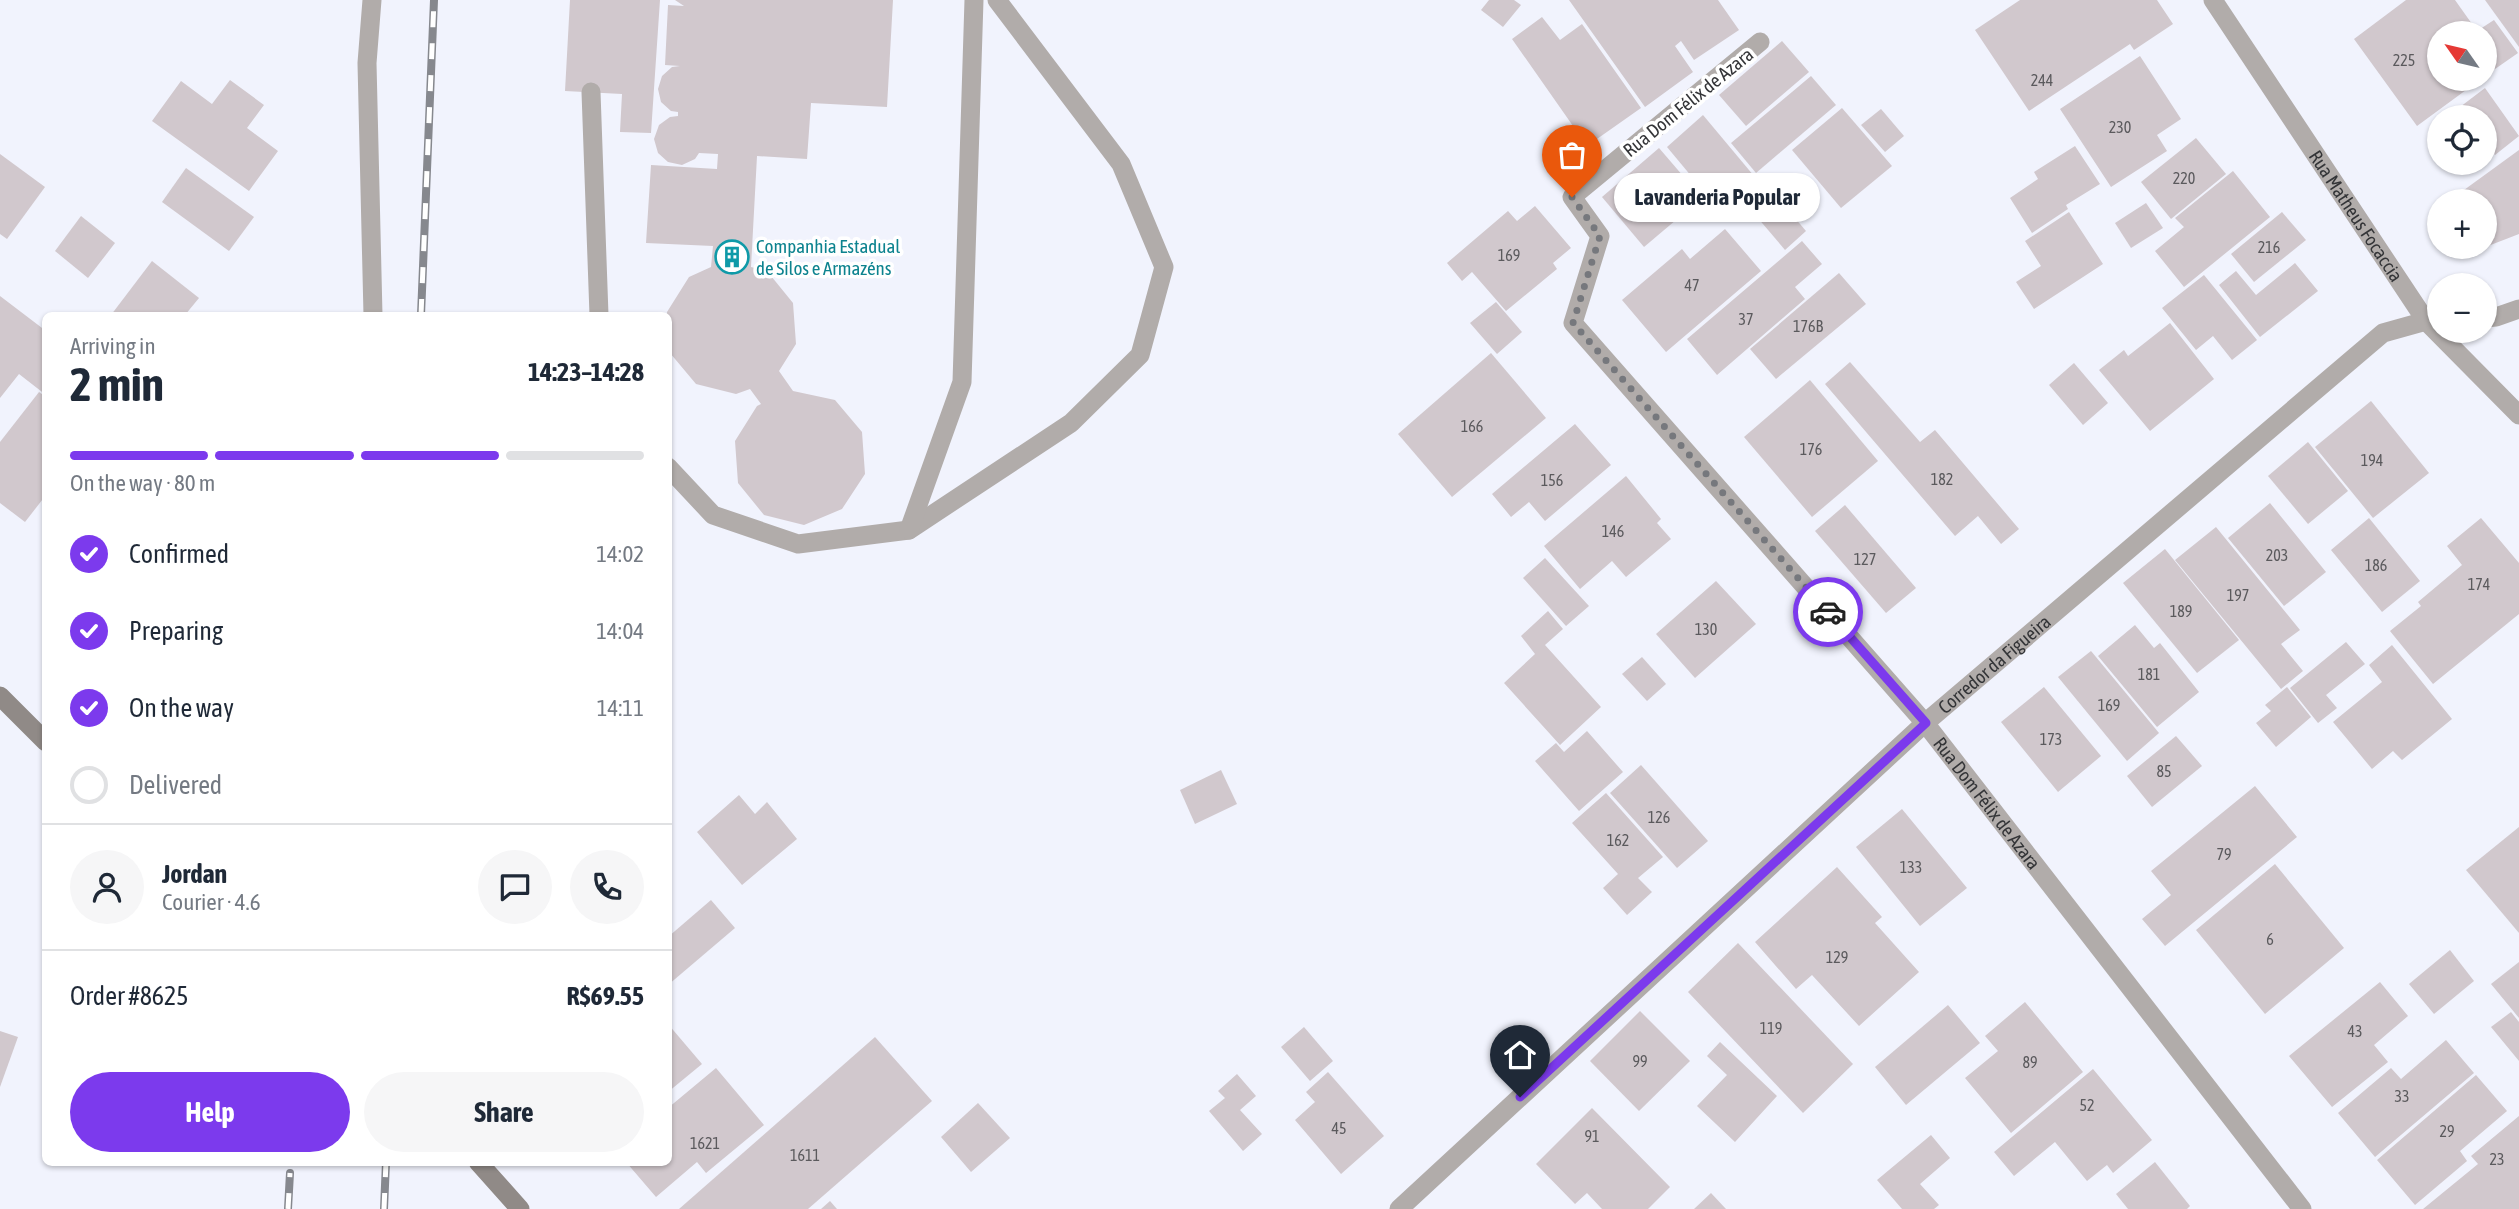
<!DOCTYPE html>
<html lang="en">
<head>
<meta charset="utf-8">
<style>
  body { margin:0; font-family:"Asap Condensed",sans-serif; background:#f6f6f7; color:#1f2937; height:100vh; display:flex; flex-direction:column; font-size:26px; white-space:nowrap }
  * { box-sizing:border-box; margin:0 }
  p { font-size:23px; color:#747a83 }
  .icon { flex:none; width:38px; height:38px; fill:none; stroke:currentColor; stroke-width:2; stroke-linecap:round; stroke-linejoin:round }
  .map { position:relative; flex:1; overflow:hidden }
  .panel { position:absolute; left:42px; top:312px; width:630px; height:854px; display:flex; flex-direction:column; background:#fff; border-radius:10px; box-shadow:0 2px 5px #0004 }
  .panel>* { flex:none }
  .needle { width:46px; rotate:304deg }
  .buttons { position:absolute; left:2427px; top:21px; display:grid; gap:14px }
  .buttons a { display:grid; place-items:center; width:70px; height:70px; border-radius:50%; background:#fff; box-shadow:0 2px 5px #0004; font-size:35px }
  .pin { position:absolute; display:grid; place-items:center; width:60px; height:60px; color:#fff; margin:-72px -30px; border-radius:50% 50% 50% 0; rotate:-45deg; box-shadow:0 0 7px #0007 }
  .pin .icon { rotate:45deg }
  .courier { position:absolute; display:grid; place-items:center; width:70px; height:70px; margin:-35px; border:5px solid #7c3aed; border-radius:50%; background:#fff; color:#222; box-shadow:0 2px 9px #0007 }
  .bubble { position:absolute; height:49px; border-radius:24px; background:#fff; box-shadow:0 2px 5px #0004; font-size:23px; font-weight:700; line-height:49px; text-align:center }
  .headline em { font-style:normal; font-weight:700 }
  .headline div { display:flex; flex-direction:column-reverse }
  .headline { display:flex; align-items:center; justify-content:space-between; height:119px; padding:0 28px }
  h1 { font-size:46px; font-weight:700; line-height:52px }
  .bar { display:grid; grid-template-columns:repeat(4,1fr); gap:10px 7px; align-content:center; height:84px; padding:0 28px }
  .bar i { height:9px; border-radius:5px; background:#e0e1e3 }
  .bar .current { background:#7c3aed }
  .bar p { grid-column:span 4 }
  .line { display:flex; align-items:center; gap:18px; padding:0 28px; border-top:2px solid #e0e1e3 }
  .line div { flex:1 }
  .round { display:grid; place-items:center; flex:none; width:74px; height:74px; border-radius:37px; background:#f6f6f7 }
  ol { padding:0 28px; list-style:none }
  li { display:flex; align-items:center; gap:21px; height:77px }
  li p { margin-inline-start:auto }
  li .icon { padding:7px; border-radius:50%; background:#7c3aed; color:#fff; stroke-width:4 }
  li:last-child { color:#747a83 }
  li i { width:38px; height:38px; border:4px solid #e0e1e3; border-radius:50% }
  .cta { display:flex; gap:14px; margin-top:auto; padding:14px 28px }
  .cta a { flex:1; height:80px; border-radius:42px; background:#7c3aed; color:#fff; font-size:28px; font-weight:700; line-height:80px; text-align:center }
  .cta a+a { background:#f6f6f7; color:#1f2937 }
  .map>svg:first-child { display:block }
</style>
</head>
<body>
<div class="map">
<svg width="2519" height="1209" viewBox="0 0 2519 1209">
  <rect width="100%" height="100%" fill="#f1f3fd"/>
  <!-- building -->
  <g fill="#d1c8cd">
    <path d="M570,0H660L651,133L620,132L622,94L565,91Z"/>
    <path d="M675,0H893L887,107L811,103L807,159L757,156L751,267L767,271L793,303L796,344L779,371L793,391L835,400L862,432L865,474L842,509L804,525L764,515L738,483L735,441L757,406L761,404L750,389L736,394L696,384L670,353L667,312L689,277L711,267L713,246L646,243L651,165L717,169L718,154L699,153L695,159L682,165L668,162L658,153L654,139L659,125L670,117L678,116V112L671,111L661,102L658,89L662,76L672,67L680,66L665,65L668,5L684,6Z"/>
    <path d="M1489,0H1514L1521,5L1503,27L1481,10Z"/>
    <path d="M1569,0H1718L1739,30L1694,60L1681,41L1675,46L1693,72L1645,107Z"/>
    <path d="M2020,0H2157L2173,24L2134,50L2130,44L2029,111L1975,30Z"/>
    <path d="M2406,0H2455L2477,31L2494,20L2518,53L2485,76V33H2440V79H2481L2417,126L2354,39Z"/>
    <path d="M2485,0H2519V47Z"/>
    <path d="M1542,17L1560,40L1582,24L1641,108L1587,146L1512,39Z"/>
    <path d="M1782,41L1809,72L1746,126L1719,95Z"/>
    <path d="M2140,56L2181,119L2157,135L2167,151L2111,187L2060,109Z"/>
    <path d="M1811,76L1836,105L1756,173L1731,143Z"/>
    <path d="M230,80L264,105L247,128L278,151L249,191L152,121L181,81L212,104Z"/>
    <path d="M2485,88L2519,136L2495,155L2485,141V117H2468L2460,107Z"/>
    <path d="M1842,108L1892,166L1841,208L1792,150Z"/>
    <path d="M1881,109L1904,136L1885,152L1861,125Z"/>
    <path d="M1703,115L1754,176L1717,207L1667,147Z"/>
    <path d="M2196,138L2226,174L2171,219L2141,182Z"/>
    <path d="M2075,146L2100,184L2066,205L2068,209L2032,233L2010,198L2038,179L2034,172Z"/>
    <path d="M1659,148L1702,198L1644,247L1602,197Z"/>
    <path d="M2519,150V234L2488,246L2485,243V201H2455L2453,198Z"/>
    <path d="M0,154L45,187L7,239L0,234Z"/>
    <path d="M186,168L254,217L229,251L162,202Z"/>
    <path d="M2233,171L2270,217L2184,287L2155,251L2184,227L2175,218Z"/>
    <path d="M1773,192L1806,231L1785,250L1751,210Z"/>
    <path d="M2146,203L2163,228L2131,248L2115,223Z"/>
    <path d="M1535,206L1571,248L1553,263L1557,269L1506,311L1472,272L1462,281L1447,263L1508,211L1517,221Z"/>
    <path d="M2069,212L2103,264L2034,309L2016,282L2041,266L2025,241Z"/>
    <path d="M2282,212L2306,240L2254,282L2231,254Z"/>
    <path d="M81,216L115,243L88,278L55,251Z"/>
    <path d="M1725,229L1761,271L1666,352L1622,300L1682,249L1690,259Z"/>
    <path d="M1802,241L1822,264L1795,287L1805,299L1717,375L1687,339Z"/>
    <path d="M152,261L199,298L185,315H111Z"/>
    <path d="M2295,263L2318,291L2260,337L2219,285L2236,271L2256,295Z"/>
    <path d="M1839,273L1866,304L1776,379L1750,349Z"/>
    <path d="M2204,275L2257,340L2232,360L2213,336L2196,350L2162,308Z"/>
    <path d="M0,296L46,331V395L19,374L0,398Z"/>
    <path d="M1496,302L1522,332L1497,354L1470,323Z"/>
    <path d="M2170,323L2214,379L2150,431L2099,370L2124,350L2128,356Z"/>
    <path d="M1491,353L1546,418L1452,497L1398,434Z"/>
    <path d="M1850,362L1920,442L1935,430L2019,529L2001,544L1978,516L1955,536L1825,384Z"/>
    <path d="M2074,363L2108,403L2083,425L2049,385Z"/>
    <path d="M1810,380L1878,461L1812,517L1744,437Z"/>
    <path d="M39,392L46,397V495L25,522L0,503V442Z"/>
    <path d="M2371,401L2429,473L2373,518L2315,447Z"/>
    <path d="M1575,424L1611,465L1545,521L1529,502L1511,517L1492,494Z"/>
    <path d="M2308,442L2348,491L2308,524L2268,476Z"/>
    <path d="M1626,476L1661,519L1657,523L1671,539L1626,577L1612,561L1580,589L1544,546Z"/>
    <path d="M2270,503L2326,572L2284,606L2228,538Z"/>
    <path d="M1845,505L1916,588L1886,613L1815,531Z"/>
    <path d="M2369,518L2420,581L2382,612L2331,550Z"/>
    <path d="M2481,518L2519,563V614L2433,684L2390,631L2421,606L2418,602L2462,565L2447,546Z"/>
    <path d="M2216,527L2300,630L2281,644L2303,671L2281,689L2175,560Z"/>
    <path d="M2165,549L2239,640L2197,673L2123,583Z"/>
    <path d="M1545,558L1589,606L1566,626L1523,578Z"/>
    <path d="M1716,581L1756,624L1695,678L1656,634Z"/>
    <path d="M1548,611L1563,629L1545,645L1601,707L1560,745L1504,683L1535,654L1521,636Z"/>
    <path d="M2135,625L2154,648L2160,643L2199,692L2157,727L2098,656Z"/>
    <path d="M2346,642L2365,664L2326,695L2337,708L2318,723L2290,688Z"/>
    <path d="M2392,645L2452,719L2402,760L2393,751L2372,769L2333,722L2382,682L2369,665Z"/>
    <path d="M2091,651L2159,733L2127,761L2058,677Z"/>
    <path d="M1642,657L1666,684L1647,701L1622,674Z"/>
    <path d="M2044,687L2101,756L2058,792L2001,722Z"/>
    <path d="M2287,687L2311,717L2276,747L2256,723L2271,711L2265,705Z"/>
    <path d="M1587,731L1623,772L1579,811L1535,761L1556,743L1564,752Z"/>
    <path d="M2176,736L2202,766L2152,807L2127,776Z"/>
    <path d="M1641,765L1708,841L1677,868L1610,793Z"/>
    <path d="M1221,770L1237,804L1195,824L1180,790Z"/>
    <path d="M2255,786L2297,837L2165,946L2142,919L2171,895L2151,871Z"/>
    <path d="M1606,793L1663,857L1638,878L1652,892L1627,915L1603,888L1618,874L1572,823Z"/>
    <path d="M739,795L755,814L767,802L797,839L742,885L697,832Z"/>
    <path d="M1902,809L1967,888L1920,926L1856,847Z"/>
    <path d="M2519,827V933L2466,870Z"/>
    <path d="M2275,864L2344,948L2265,1014L2196,930Z"/>
    <path d="M1837,867L1882,917L1875,923L1919,972L1859,1026L1812,975L1796,989L1755,942Z"/>
    <path d="M711,900L735,928L668,985V937Z"/>
    <path d="M1738,943L1853,1064L1803,1113L1688,992Z"/>
    <path d="M2450,950L2474,981L2434,1014L2409,984Z"/>
    <path d="M2519,962V1018L2491,984Z"/>
    <path d="M2380,982L2408,1016L2374,1045L2388,1062L2332,1107L2289,1056Z"/>
    <path d="M2025,1002L2083,1072L2011,1133L1965,1078L1998,1051L1985,1036Z"/>
    <path d="M1948,1005L1980,1043L1906,1105L1875,1067Z"/>
    <path d="M1640,1011L1690,1061L1639,1111L1590,1061Z"/>
    <path d="M2511,1012L2519,1022V1061L2491,1027Z"/>
    <path d="M668,1024L702,1064L668,1092Z"/>
    <path d="M1304,1027L1333,1061L1310,1081L1281,1047Z"/>
    <path d="M0,1031L18,1037L0,1087Z"/>
    <path d="M875,1037L932,1101L808,1209H679Z"/>
    <path d="M2446,1040L2474,1073L2375,1157L2338,1113L2391,1068L2401,1079Z"/>
    <path d="M1720,1042L1777,1096L1735,1142L1697,1106L1727,1075L1707,1056Z"/>
    <path d="M716,1068L764,1125L706,1173L697,1162L656,1197L626,1162H668V1108Z"/>
    <path d="M2093,1069L2152,1140L2113,1173L2107,1165L2087,1181L2055,1142L2014,1176L1994,1152Z"/>
    <path d="M1328,1072L1384,1136L1341,1174L1295,1120L1315,1102L1306,1092Z"/>
    <path d="M1237,1074L1256,1096L1240,1110L1262,1134L1243,1151L1209,1111L1225,1098L1218,1091Z"/>
    <path d="M2476,1075L2507,1111L2460,1151L2467,1161L2415,1205L2377,1160Z"/>
    <path d="M978,1103L1010,1138L971,1172L941,1137Z"/>
    <path d="M1592,1108L1670,1187L1648,1209H1602L1587,1193L1575,1204L1536,1164Z"/>
    <path d="M2519,1116V1209H2423L2478,1164L2471,1156Z"/>
    <path d="M1931,1135L1950,1158L1920,1184L1939,1205L1934,1209H1902L1877,1180Z"/>
    <path d="M2155,1162L2190,1206L2187,1209H2128L2116,1194Z"/>
    <path d="M1711,1193L1726,1209H1694Z"/>
    <path d="M830,1201L837,1209H821Z"/>
  </g>
  <g fill="none" stroke-linecap="round" stroke-linejoin="round">
    <!-- service -->
    <g stroke="#b1acaa" stroke-width="19">
      <path d="M372,0L367,63L373,315"/>
      <path d="M591,92L599,315"/>
      <path d="M668,467L713,515L798,544L909,530L1071,423L1140,355L1164,267L1121,164L997,0"/>
      <path d="M909,530L962,382L974,0"/>
    </g>
    <!-- minor -->
    <g stroke="#b1acaa" stroke-width="19">
      <path id="s1" d="M2213,0L2426,321L2519,415"/>
      <path id="s2" d="M1760,42L1572,197L1600,236L1573,323L1925,723L2302,1209"/>
      <path d="M2485,318L2496,317L2519,309"/>
      <path id="s3" d="M1399,1209L1925,723L2383,333L2426,321L2440,320"/>
    </g>
    <!-- secondary -->
    <g stroke="#908a87" stroke-width="19">
      <path d="M0,696L46,742"/>
      <path d="M478,1162L520,1209"/>
    </g>
    <defs>
      <g id="rail">
        <path d="M421,315L434,0"/>
        <path d="M288,1209L290,1173"/>
        <path d="M384,1209L386,1162"/>
      </g>
    </defs>
    <!-- rail casing -->
    <use href="#rail" stroke="#86888e" stroke-width="8"/>
    <!-- rail -->
    <use href="#rail" stroke="#fff" stroke-width="5" stroke-dasharray="16" stroke-linecap="butt"/>
  </g>
  <g fill="none" stroke-linecap="round" stroke-linejoin="round">
    <!-- done -->
    <path stroke="#76787d" stroke-width="7" stroke-dasharray="0 12.6" d="M1572,197L1600,236L1573,323L1828,612"/>
    <!-- route -->
    <path stroke="#7c3aed" stroke-width="9" d="M1520,1097L1926,723L1828,612"/>
  </g>
  <!-- icons -->
  <defs>
    <symbol id="building-ring" viewBox="-11 -11 22 22"><circle r="9.5" fill="#fff" stroke="#0f9aa8" stroke-width="1.5"/><path d="M-4-6H4V6H1V3H-1V6H-4ZM-2.5-4.3h1.7v1.8h-1.7ZM.8-4.3h1.7v1.8H.8ZM-2.5-1h1.7V.8h-1.7ZM.8-1h1.7V.8H.8Z" fill="#0f9aa8"/></symbol>
  </defs>
  <g fill-rule="evenodd">
    <use href="#building-ring" x="713" y="238" width="38" height="38"/>
  </g>
  <g text-anchor="middle" dominant-baseline="central" stroke-width="7" stroke-linejoin="round" paint-order="stroke">
    <!-- number labels -->
    <g font-size="16" fill="#5b5a5d">
      <text x="2404" y="60">225</text>
      <text x="2042" y="80">244</text>
      <text x="2120" y="127">230</text>
      <text x="2184" y="178">220</text>
      <text x="2269" y="247">216</text>
      <text x="1509" y="255">169</text>
      <text x="1692" y="285">47</text>
      <text x="1746" y="319">37</text>
      <text x="1808" y="326">176B</text>
      <text x="1472" y="426">166</text>
      <text x="1811" y="449">176</text>
      <text x="2372" y="460">194</text>
      <text x="1942" y="479">182</text>
      <text x="1552" y="480">156</text>
      <text x="1613" y="531">146</text>
      <text x="2277" y="555">203</text>
      <text x="1865" y="559">127</text>
      <text x="2376" y="565">186</text>
      <text x="2479" y="584">174</text>
      <text x="2238" y="595">197</text>
      <text x="2181" y="611">189</text>
      <text x="1706" y="629">130</text>
      <text x="2149" y="674">181</text>
      <text x="2109" y="705">169</text>
      <text x="2051" y="739">173</text>
      <text x="2164" y="771">85</text>
      <text x="1659" y="817">126</text>
      <text x="1618" y="840">162</text>
      <text x="2224" y="854">79</text>
      <text x="1911" y="867">133</text>
      <text x="2270" y="939">6</text>
      <text x="1837" y="957">129</text>
      <text x="1771" y="1028">119</text>
      <text x="2355" y="1031">43</text>
      <text x="1640" y="1061">99</text>
      <text x="2030" y="1062">89</text>
      <text x="2402" y="1096">33</text>
      <text x="2087" y="1105">52</text>
      <text x="1339" y="1128">45</text>
      <text x="2447" y="1131">29</text>
      <text x="1592" y="1136">91</text>
      <text x="705" y="1143">1621</text>
      <text x="805" y="1155">1611</text>
      <text x="2497" y="1159">23</text>
    </g>
    <!-- street labels -->
    <g font-size="19" fill="#343538" stroke="#fff">
      <text transform="translate(1688 102) rotate(-39)">Rua Dom Félix de Azara</text>
      <text stroke="none"><textPath href="#s1" startOffset="259">Rua Matheus Focaccia</textPath></text>
      <text stroke="none"><textPath href="#s3" startOffset="807">Corredor da Figueira</textPath></text>
      <text stroke="none"><textPath href="#s2" startOffset="1017">Rua Dom Félix de Azara</textPath></text>
    </g>
    <!-- culture labels -->
    <g font-size="19" fill="#0d838f" stroke="#fff" text-anchor="start">
      <text x="756" y="246">Companhia Estadual<tspan x="756" dy="22">de Silos e Armazéns</tspan></text>
    </g>
  </g>
</svg>
<div class="buttons">
<a><svg class="needle" viewBox="-14 -14 28 28"><path d="M0-13l5 13h-10z" fill="#e53935"/><path d="M0 13l5-13h-10z" fill="#747a83"/></svg></a>
<a><svg class="icon" aria-label="locate" viewBox="0 0 24 24"><circle cx="12" cy="12" r="6"/><path d="M12 2v4M12 18v4M2 12h4M18 12h4"/></svg></a>
<a>+</a>
<a>−</a>
</div>
<div class="pin" style="left:1572px;top:197px;background:#ea580c"><svg class="icon" aria-label="bag" viewBox="0 0 24 24"><path d="M5 8h14l-1 12H6zM9 8a3 3 0 0 1 6 0"/></svg></div>
<div class="pin" style="left:1520px;top:1097px;background:#1f2937"><svg class="icon" aria-label="home" viewBox="0 0 24 24"><path d="M3 11l9-7 9 7M6 9v11h12V9"/></svg></div>
<div class="courier" style="left:1828px;top:612px"><svg class="icon" aria-label="car" viewBox="0 0 24 24"><path d="M5 17H2v-5l4-1 3-4h7l3 4 3 1v5h-3M9 17h6M6 11h13"/><circle cx="7" cy="17" r="2"/><circle cx="17" cy="17" r="2"/></svg></div>
<div class="bubble" style="left:1614px;top:173px;width:206px">Lavanderia Popular</div>
<section class="panel">
<div class="headline"><div><h1>2 min</h1><p>Arriving in</p></div><em>14:23–14:28</em></div>
<div class="bar"><i class="current"></i><i class="current"></i><i class="current"></i><i></i><p>On the way · 80 m</p></div>
<ol>
<li><svg class="icon" aria-label="check" viewBox="0 0 24 24"><path d="M5 12l5 5 9-10"/></svg>Confirmed<p>14:02</p></li>
<li><svg class="icon" aria-label="check" viewBox="0 0 24 24"><path d="M5 12l5 5 9-10"/></svg>Preparing<p>14:04</p></li>
<li><svg class="icon" aria-label="check" viewBox="0 0 24 24"><path d="M5 12l5 5 9-10"/></svg>On the way<p>14:11</p></li>
<li><i></i>Delivered</li>
</ol>
<div class="line" style="height:126px"><a class="round"><svg class="icon" aria-label="person" viewBox="0 0 24 24"><circle cx="12" cy="8" r="4"/><path d="M4 21q1-7 8-7t8 7"/></svg></a><div><b>Jordan</b><p>Courier · 4.6</p></div><a class="round"><svg class="icon" aria-label="chat" viewBox="0 0 24 24"><path d="M4 5h16v11H9l-5 4z"/></svg></a><a class="round"><svg class="icon" aria-label="phone" viewBox="0 0 24 24"><path d="M5 4h4l2 5-3 2q2 4 5 5l2-3 5 2v4C11 20 4 13 5 4z"/></svg></a></div>
<div class="line" style="height:91px"><div>Order #8625</div><b>R$69.55</b></div>
<div class="cta"><a>Help</a><a>Share</a></div>
</section>
</div>
</body>
</html>
